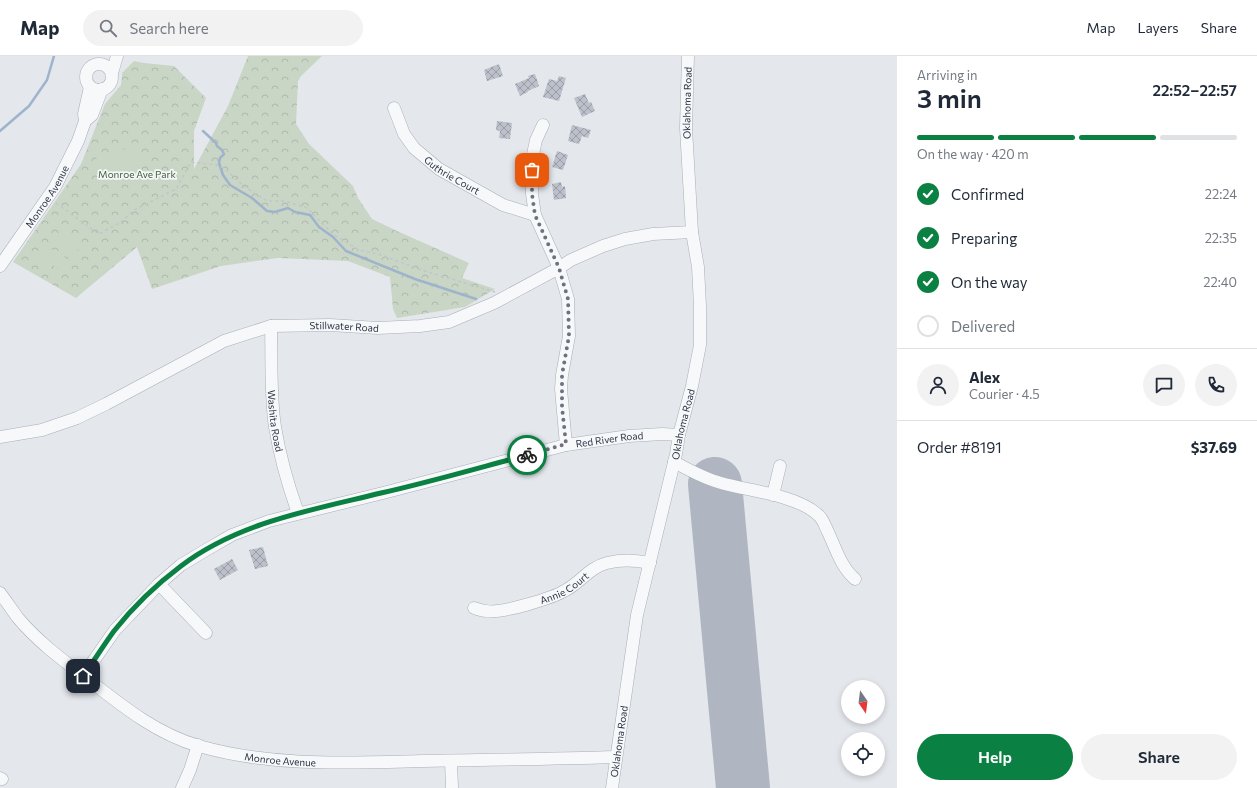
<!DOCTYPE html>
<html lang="en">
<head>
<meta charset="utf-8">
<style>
  body { margin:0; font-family:Commissioner,sans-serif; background:#f2f2f3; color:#1f2937; height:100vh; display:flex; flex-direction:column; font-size:15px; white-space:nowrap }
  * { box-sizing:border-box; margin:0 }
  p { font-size:13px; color:#747a83 }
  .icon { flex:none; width:22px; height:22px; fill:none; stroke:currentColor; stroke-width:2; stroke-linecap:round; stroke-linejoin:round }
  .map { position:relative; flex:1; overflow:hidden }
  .panel { display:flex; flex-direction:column; background:#fff; width:360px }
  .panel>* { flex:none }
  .needle { width:26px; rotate:166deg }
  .fabs { position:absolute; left:841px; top:624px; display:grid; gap:8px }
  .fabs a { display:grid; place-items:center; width:44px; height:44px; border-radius:50%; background:#fff; box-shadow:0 2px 6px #0003; font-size:20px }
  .pin { position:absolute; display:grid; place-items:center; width:34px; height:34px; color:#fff; margin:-17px; border-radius:8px; box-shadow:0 2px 6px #0006 }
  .courier { position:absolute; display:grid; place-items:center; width:40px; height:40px; margin:-20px; border:3px solid #0b8043; border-radius:50%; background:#fff; color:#222; box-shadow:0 1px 5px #0007 }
  .headline em { font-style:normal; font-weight:600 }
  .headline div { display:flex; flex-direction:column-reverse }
  .headline { display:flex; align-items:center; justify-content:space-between; height:68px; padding:0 20px }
  h1 { font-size:26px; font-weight:600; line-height:30px }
  .bar { display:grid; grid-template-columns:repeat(4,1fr); gap:6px 4px; align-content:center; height:48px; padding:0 20px }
  .bar i { height:5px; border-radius:3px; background:#e0e1e3 }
  .bar .selected { background:#0b8043 }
  .bar p { grid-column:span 4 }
  .line { display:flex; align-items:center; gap:10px; padding:0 20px; border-top:1px solid #e0e1e3 }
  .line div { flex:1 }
  .round { display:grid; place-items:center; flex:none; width:42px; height:42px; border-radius:21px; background:#f2f2f3 }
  ol { padding:0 20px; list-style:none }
  li { display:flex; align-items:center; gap:12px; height:44px }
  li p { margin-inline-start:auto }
  li .icon { padding:4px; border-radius:50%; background:#0b8043; color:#fff; stroke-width:4 }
  li:last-child { color:#747a83 }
  li i { width:22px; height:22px; border:2px solid #e0e1e3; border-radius:50% }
  .button { display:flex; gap:8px; margin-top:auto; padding:8px 20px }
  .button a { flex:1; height:46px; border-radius:24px; background:#0b8043; color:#fff; font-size:16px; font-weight:600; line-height:46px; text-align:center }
  .button a+a { background:#f2f2f3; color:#1f2937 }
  header { display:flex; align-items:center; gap:24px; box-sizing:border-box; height:56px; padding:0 20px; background:#fff; border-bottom:1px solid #e0e1e3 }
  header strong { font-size:19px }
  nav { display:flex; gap:22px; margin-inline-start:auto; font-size:14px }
  .search { width:280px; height:36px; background:#f2f2f3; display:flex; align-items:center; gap:10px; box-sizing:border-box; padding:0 14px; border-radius:22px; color:#747a83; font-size:15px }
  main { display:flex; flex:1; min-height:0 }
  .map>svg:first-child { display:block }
</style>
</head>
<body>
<header>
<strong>Map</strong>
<div class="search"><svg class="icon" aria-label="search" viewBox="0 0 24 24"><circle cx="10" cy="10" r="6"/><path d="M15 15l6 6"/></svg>Search here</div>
<nav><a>Map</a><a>Layers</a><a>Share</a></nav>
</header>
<main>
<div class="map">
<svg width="897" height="732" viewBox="0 0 897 732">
  <defs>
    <pattern id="forest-crowns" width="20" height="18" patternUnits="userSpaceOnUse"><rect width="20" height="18" fill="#c9d6c5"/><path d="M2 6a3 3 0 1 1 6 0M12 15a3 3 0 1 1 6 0" fill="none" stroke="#adb8ab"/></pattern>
    <pattern id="building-cross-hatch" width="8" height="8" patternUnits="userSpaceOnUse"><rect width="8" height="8" fill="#bbc0ca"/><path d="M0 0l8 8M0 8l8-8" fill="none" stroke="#989da6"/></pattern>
  </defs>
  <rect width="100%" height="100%" fill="#e4e7ec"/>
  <!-- forest -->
  <path fill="url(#forest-crowns)" d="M248,0H322L301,20L298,25L296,68L309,88L353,130L358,142L372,163L397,175L469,207L462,222L495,233L465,251L397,262L393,253L390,221L348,205L278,202L221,210L152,233L137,191L76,242L13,206L81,108L105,48L121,29L122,21V17L134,5L144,7L174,10L206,42L194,75V113L228,50Z"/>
  <!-- pitch -->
  <g fill="#c9d6c5">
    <path d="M136,90L142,113L103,123L96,101Z"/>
    <path d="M55,176L80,190L73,202L48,187Z"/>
    <path d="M46,190L71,205L64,216L39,202Z"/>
  </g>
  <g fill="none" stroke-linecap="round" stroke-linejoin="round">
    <!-- stream -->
    <g stroke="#9fb4cc" stroke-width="2.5">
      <path d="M0,75L29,50L47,24L54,0"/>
      <path d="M203,75L216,87L217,90L222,94L224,98L220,102L219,107L223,119L230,129L252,142L267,155L275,156L288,152L295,156L310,159L319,171L333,181L346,195L415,223L476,243"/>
    </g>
    <!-- runway -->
    <path stroke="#b0b6c1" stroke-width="54" d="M715,428L743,732"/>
  </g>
  <!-- building -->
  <g fill="url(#building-cross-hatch)">
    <path d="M499,8L503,20L487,25L484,14Z"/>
    <path d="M535,18L539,30L528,35V36L520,40L515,28L529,22L528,20Z"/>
    <path d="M559,20L566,22L559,45L543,41L549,23L557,25Z"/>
    <path d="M585,38L589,47L591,46L595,55L582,61L574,42Z"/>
    <path d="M497,65L512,67L510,83L499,82L500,75L496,74Z"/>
    <path d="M572,69L591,74L588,82L582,80L579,88L568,85Z"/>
    <path d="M557,95L568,99L563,114L552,111Z"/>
    <path d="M561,126L562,131L565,130L566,142L554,144L552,128Z"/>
    <path d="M263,491L268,510L255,513L249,494Z"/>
    <path d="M232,503L238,514L220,524L214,513Z"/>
  </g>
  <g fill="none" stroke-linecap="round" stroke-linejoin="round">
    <defs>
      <g id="minor">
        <circle cx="99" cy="21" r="13"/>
        <path d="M112,17L117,0"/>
        <path id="s1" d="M394,52L404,78L414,92L439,113L503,149L535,159"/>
        <path d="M85,65L84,58L90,31"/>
        <path d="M543,69L536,84L532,103V138L535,159L559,212L568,243L569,280L562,319L561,333L566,389"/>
        <path id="s2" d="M0,210L55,131L78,85L85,65L92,59L102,33"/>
        <path id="s3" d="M271,270C272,303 270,338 275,371C280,401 288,429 298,457"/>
        <path id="s4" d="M0,381L42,374L77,362L106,348L224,285L271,270L330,269L378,272L420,270L449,266L494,247L559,212L571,204L603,190L625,183L653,178L692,176"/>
        <path d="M674,406C689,414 705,423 721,427C749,435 796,439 817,458C823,462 825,470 828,476C836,493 841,511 855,523"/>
        <path d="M773,439L780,410"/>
        <path d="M159,528L206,577"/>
        <path id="s5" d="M0,537C6,545 12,554 18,562C38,586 64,605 89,624C122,650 157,678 199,690C272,711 348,707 423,705C488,704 552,703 616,701"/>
        <path id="s6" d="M474,552C478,553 482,555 486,555C501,558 553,542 566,534C581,526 590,511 607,507C622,503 635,504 650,507"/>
        <path id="s7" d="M83,620L115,574L159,528L181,509L206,494L232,479L269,465L383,437L566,389L629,380L662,378L679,379"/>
        <path d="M451,705L452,732"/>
        <path d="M0,722L2,723"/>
        <path d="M182,732L190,714L198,689"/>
        <path id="s8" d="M612,732L637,559L676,398L679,379L692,330L700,289V250L698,211L692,176L686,72L688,0"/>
      </g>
    </defs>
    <!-- minor casing -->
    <use href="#minor" stroke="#a9aeb7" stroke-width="13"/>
    <!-- path -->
    <path stroke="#c2c5cb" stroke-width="1.5" stroke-dasharray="3 3" stroke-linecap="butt" d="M56,147L99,178L121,166L134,154L176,133L191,106L216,109L224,112L245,131L267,145H285L307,152L333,178L359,194L378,198L425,215L495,236"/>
    <!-- minor -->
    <use href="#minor" stroke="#f7f8fa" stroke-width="12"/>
  </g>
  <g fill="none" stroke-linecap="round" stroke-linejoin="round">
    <!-- done -->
    <path stroke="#6c737f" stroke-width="4" stroke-dasharray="0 7.2" d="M527,399L566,388L562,351V319L569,280L568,243L559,212L535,159L532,138V114"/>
    <!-- route -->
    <path stroke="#0b8043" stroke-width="5" d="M83,620C94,605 103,590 114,575C133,551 157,528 181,510C239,466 312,454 381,437C430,426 478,412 527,399"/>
  </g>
  <g text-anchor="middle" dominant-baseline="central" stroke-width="3.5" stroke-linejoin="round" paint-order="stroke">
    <!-- street labels -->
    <g font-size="10" fill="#2b3445" stroke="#f4f6f9">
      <text stroke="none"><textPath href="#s8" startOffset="695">Oklahoma Road</textPath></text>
      <text stroke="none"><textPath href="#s1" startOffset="92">Guthrie Court</textPath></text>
      <text stroke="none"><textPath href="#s2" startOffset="84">Monroe Avenue</textPath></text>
      <text stroke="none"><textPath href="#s4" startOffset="368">Stillwater Road</textPath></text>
      <text stroke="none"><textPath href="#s3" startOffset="95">Washita Road</textPath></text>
      <text stroke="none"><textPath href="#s8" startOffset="371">Oklahoma Road</textPath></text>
      <text stroke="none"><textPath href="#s7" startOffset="598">Red River Road</textPath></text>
      <text stroke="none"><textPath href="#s6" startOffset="95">Annie Court</textPath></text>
      <text stroke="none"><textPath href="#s8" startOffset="47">Oklahoma Road</textPath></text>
      <text stroke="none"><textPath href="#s5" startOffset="337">Monroe Avenue</textPath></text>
    </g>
    <!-- park labels -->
    <g font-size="10" fill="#3f6138" stroke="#f4f6f9">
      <text x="137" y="118">Monroe Ave Park</text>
    </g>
  </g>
</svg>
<div class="fabs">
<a><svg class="needle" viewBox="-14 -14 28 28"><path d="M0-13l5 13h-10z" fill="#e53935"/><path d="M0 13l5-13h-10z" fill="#747a83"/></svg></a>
<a><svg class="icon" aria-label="locate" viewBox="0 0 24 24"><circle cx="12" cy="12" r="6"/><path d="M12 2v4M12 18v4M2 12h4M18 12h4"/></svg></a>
</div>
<div class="pin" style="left:532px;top:114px;background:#ea580c"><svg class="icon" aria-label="bag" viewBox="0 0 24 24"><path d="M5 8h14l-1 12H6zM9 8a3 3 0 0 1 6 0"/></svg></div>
<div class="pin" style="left:83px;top:620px;background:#1f2937"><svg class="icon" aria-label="home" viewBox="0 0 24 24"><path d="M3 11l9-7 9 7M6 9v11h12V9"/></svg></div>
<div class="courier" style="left:527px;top:399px"><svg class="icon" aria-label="bike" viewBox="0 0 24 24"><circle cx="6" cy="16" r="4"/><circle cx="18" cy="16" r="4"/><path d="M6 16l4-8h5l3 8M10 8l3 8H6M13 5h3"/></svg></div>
</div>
<section class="panel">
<div class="headline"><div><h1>3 min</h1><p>Arriving in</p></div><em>22:52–22:57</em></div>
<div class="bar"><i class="selected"></i><i class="selected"></i><i class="selected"></i><i></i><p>On the way · 420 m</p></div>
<ol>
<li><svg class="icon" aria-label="check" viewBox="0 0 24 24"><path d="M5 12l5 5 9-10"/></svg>Confirmed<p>22:24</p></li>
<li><svg class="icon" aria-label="check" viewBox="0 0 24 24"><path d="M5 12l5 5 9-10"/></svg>Preparing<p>22:35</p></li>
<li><svg class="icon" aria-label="check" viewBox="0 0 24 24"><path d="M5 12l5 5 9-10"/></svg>On the way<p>22:40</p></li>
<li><i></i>Delivered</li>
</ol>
<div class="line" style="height:72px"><a class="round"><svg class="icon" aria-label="person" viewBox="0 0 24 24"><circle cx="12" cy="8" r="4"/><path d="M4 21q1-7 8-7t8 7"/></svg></a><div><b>Alex</b><p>Courier · 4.5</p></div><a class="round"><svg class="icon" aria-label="chat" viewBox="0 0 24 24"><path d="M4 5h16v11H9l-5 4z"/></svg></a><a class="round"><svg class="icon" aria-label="phone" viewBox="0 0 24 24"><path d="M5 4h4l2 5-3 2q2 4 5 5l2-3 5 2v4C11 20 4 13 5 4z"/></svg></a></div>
<div class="line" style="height:52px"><div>Order #8191</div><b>$37.69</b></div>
<div class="button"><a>Help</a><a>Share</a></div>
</section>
</main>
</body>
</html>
